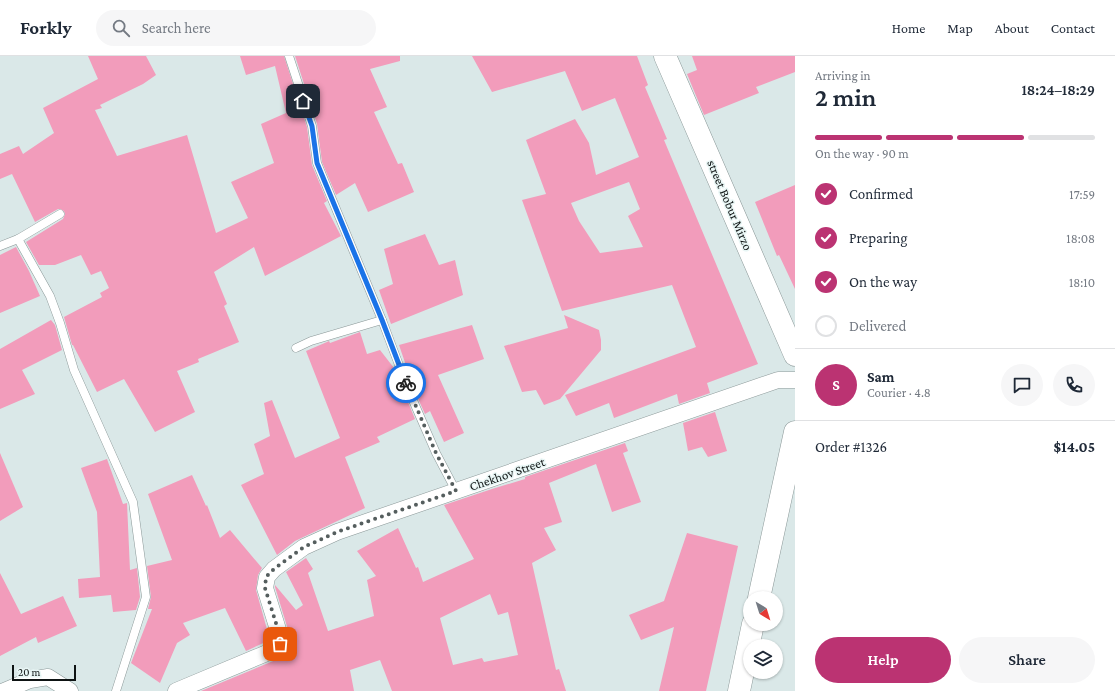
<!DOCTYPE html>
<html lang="en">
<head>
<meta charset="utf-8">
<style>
  body { margin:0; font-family:"Crimson Pro",serif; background:#f6f6f7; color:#1f2937; height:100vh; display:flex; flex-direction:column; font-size:15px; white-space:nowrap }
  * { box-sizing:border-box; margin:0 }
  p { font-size:13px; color:#747a83 }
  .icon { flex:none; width:22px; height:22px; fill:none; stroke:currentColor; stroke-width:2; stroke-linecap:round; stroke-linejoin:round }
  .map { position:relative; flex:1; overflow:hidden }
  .side { display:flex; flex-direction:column; background:#fff; width:320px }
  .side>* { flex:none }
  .needle { width:26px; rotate:142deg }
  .fabs { position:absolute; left:743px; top:535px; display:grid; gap:8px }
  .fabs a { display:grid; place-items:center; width:40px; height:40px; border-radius:50%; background:#fff; box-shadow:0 1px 3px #0004; font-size:20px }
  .scale { position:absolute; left:12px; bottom:10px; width:64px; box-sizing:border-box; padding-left:4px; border:2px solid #0e1313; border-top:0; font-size:11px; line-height:14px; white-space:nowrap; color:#0e1313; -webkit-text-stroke:3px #e8f6f5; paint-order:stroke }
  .pin { position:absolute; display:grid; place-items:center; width:34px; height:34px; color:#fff; margin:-17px; border-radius:8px; box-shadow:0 2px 6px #0006 }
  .courier { position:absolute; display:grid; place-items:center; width:40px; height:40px; margin:-20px; border:3px solid #1a73e8; border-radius:50%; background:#fff; color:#222; box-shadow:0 1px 5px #0007 }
  .summary em { font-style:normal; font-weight:600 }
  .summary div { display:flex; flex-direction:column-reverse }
  .summary { display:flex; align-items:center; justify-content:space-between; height:68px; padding:0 20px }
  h1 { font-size:26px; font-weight:600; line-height:30px }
  .bar { display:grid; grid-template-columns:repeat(4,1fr); gap:6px 4px; align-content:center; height:48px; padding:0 20px }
  .bar i { height:5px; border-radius:3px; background:#e0e1e3 }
  .bar .on { background:#bb3372 }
  .bar p { grid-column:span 4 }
  .line { display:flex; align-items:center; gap:10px; padding:0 20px; border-top:1px solid #e0e1e3 }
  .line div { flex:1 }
  .round { display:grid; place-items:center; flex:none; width:42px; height:42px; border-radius:21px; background:#f6f6f7 }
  ol { padding:0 20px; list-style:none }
  li { display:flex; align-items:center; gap:12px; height:44px }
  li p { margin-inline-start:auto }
  li .icon { padding:4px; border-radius:50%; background:#bb3372; color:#fff; stroke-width:4 }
  li:last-child { color:#747a83 }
  li i { width:22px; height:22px; border:2px solid #e0e1e3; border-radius:50% }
  .cta { display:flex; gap:8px; margin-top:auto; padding:8px 20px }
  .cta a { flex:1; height:46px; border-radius:24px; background:#bb3372; color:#fff; font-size:16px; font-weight:600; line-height:46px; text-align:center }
  .cta a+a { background:#f6f6f7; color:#1f2937 }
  header { display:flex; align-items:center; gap:24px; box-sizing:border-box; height:56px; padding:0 20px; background:#fff; border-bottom:1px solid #e0e1e3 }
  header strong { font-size:19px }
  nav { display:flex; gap:22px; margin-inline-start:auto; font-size:14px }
  .search { width:280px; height:36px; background:#f6f6f7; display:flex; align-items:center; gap:10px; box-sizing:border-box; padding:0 14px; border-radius:22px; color:#747a83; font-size:15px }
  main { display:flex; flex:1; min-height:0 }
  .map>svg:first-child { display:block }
</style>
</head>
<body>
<header>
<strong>Forkly</strong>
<div class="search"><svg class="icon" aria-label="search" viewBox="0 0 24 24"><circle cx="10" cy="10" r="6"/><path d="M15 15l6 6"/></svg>Search here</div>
<nav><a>Home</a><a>Map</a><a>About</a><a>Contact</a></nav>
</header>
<main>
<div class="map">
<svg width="795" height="635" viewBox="0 0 795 635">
  <rect width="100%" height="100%" fill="#dae8e8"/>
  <!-- building -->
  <g fill="#f29cbb" fill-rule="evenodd">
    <path d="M88,0H146L156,19L143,28L100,49L102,52L95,54L117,100L187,79L216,177L248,162L231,126L274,107L261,68L286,57L275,10L246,19L240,0H284L307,71L312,109L327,145L324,147L341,180L265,220L254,191L214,216L227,248L224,250L239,286L198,303L199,306L177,315L195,356L155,376L124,323L97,336L73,289H72L64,261L102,241L100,237L109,232L101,215L91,219L81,199L55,209H39L26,186L63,163L65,158L64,155L60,153H58L35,166L12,118L0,123V98L19,90L23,98L54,77L43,52L98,23Z"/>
    <path d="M295,0H400V5L370,13L387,51L374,56L398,108L402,107L414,136L368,156L355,127L336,139L322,106L317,68Z"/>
    <path d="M472,0H637L648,29L645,31L667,83L664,84L758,308L707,327L710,337L679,348L677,338L614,362L609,347L576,360L565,339L696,291L672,229L562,255L522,144L546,138L526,84L575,63L589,87L596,119L639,101L615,42L582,55L565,15L492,36ZM629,126L640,153L628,160L643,191L600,197L579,165L571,147Z"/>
    <path d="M692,0H795V16L756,31L759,37L704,59L687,18L697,14Z"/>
    <path d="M795,129V233L779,199L777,200L755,146Z"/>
    <path d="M425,178L439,209L455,204L463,239L391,268L379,234L393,228L384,193Z"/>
    <path d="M16,191L29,215L40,240L0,257V199Z"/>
    <path d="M564,259L599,274L601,284V294L560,343L544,349L536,334L522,336L504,290L568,272Z"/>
    <path d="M51,264L55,269L62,294L22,314L35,338L0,353V293Z"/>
    <path d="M472,269L484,303L438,319L464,377L444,386L430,355L425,358L415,336L399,289Z"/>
    <path d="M360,276L367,298L380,294L394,312L415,363L377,381L380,386L345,401L365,452L295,485L277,499L241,429L264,418L254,388L270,380L264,347L272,344L295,402L340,382L306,295L327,286L329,285L330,287Z"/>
    <path d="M715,356L727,395L708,401L702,391L688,395L683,367Z"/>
    <path d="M625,387L628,395L623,397L641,446L612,456L596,408L549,427L562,466L544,472L556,494L532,507L556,614L559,613L566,635H392L380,604L350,614L354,635H201L278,603L287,595L289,588V577L275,531V529L296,554L303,549L286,516L306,502L313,513L308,517L328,575L374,560L367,524L376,520L357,495L398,472L416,512L418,511L423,526L474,503L444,449L492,433L525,423V421ZM490,538L498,559L508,556L518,599L484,606L482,602L453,609L440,562Z"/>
    <path d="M0,397L23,451L0,465Z"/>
    <path d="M107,403L123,448L127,447L130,514L137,512L140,541L136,554L113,556L111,539L79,542L78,523L100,521L97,456L81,412Z"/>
    <path d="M192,419L206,450L207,449L220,482L230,474L262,512L258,519L256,534L270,584L246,595L225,552L183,567L190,579L177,587L160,627L131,607L152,553H148L151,541L147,510L172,504L148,438Z"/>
    <path d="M687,477L738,490L706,635H659L674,571L641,584L629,559L664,545Z"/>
    <path d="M0,517L21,558L63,540L77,570L38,587L36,581L0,600Z"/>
  </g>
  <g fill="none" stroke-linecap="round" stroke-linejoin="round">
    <defs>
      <g id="lane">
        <path d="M289,0L312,70L317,107L382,264L408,333L436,397L456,435"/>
        <path d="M18,183L50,240L60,267L74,314L133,446L146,541L116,635"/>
        <path d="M0,190L18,183L60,158"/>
        <path d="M296,292L311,285L382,264"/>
      </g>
      <g id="street">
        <path d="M4,635L30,624L48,621L70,635"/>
        <path d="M176,635L274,594L280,588V580L265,532L267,521L274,513L304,491L337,476L778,324H795"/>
      </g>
      <g id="secondary">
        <path d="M665,0L795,299"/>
        <path d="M759,542L795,376"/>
        <path d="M739,635L753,568"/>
      </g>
    </defs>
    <!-- lane casing -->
    <use href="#lane" stroke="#8b9898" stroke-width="9"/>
    <!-- street casing -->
    <use href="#street" stroke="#8b9898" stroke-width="17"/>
    <!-- secondary casing -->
    <use href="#secondary" stroke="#8b9898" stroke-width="23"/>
    <!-- lane -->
    <use href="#lane" stroke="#fff" stroke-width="8"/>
    <!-- street -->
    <use href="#street" stroke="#fff" stroke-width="16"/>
    <!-- secondary -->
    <use href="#secondary" stroke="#fff" stroke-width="22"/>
  </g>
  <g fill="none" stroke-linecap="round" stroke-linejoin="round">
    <!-- done -->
    <path stroke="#555e5e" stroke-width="4" stroke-dasharray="0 7.2" d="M280,588V580L265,532L266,521L274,513L304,491L337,476L456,435L436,397L406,327"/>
    <!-- route -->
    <path stroke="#1a73e8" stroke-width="5" d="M303,45L312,70L317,107L382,264L406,327"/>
  </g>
  <g text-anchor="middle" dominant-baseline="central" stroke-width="3" stroke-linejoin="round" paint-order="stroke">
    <!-- street labels -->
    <g font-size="13" fill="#0e1313" stroke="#e8f6f5">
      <text transform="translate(730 149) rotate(67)">street Bobur Mirzo</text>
      <text transform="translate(507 418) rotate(-19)">Chekhov Street</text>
    </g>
  </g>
</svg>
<div class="fabs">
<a><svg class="needle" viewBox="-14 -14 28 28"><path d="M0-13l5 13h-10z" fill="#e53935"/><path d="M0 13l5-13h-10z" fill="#747a83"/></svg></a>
<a><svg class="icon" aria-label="layers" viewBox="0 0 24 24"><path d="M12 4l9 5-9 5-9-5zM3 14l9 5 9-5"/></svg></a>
</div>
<div class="scale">20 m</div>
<div class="pin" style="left:280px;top:588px;background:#ea580c"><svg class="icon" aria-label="bag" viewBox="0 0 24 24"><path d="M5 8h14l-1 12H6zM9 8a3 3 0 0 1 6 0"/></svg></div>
<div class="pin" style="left:303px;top:45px;background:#1f2937"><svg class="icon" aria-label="home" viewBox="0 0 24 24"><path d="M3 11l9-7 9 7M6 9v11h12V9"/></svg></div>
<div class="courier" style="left:406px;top:327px"><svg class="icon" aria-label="bike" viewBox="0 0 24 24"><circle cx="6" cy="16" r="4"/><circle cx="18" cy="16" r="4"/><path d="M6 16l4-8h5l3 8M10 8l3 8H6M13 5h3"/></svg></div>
</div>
<section class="side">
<div class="summary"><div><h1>2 min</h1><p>Arriving in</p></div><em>18:24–18:29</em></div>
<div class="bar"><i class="on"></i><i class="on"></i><i class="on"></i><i></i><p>On the way · 90 m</p></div>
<ol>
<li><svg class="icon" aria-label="check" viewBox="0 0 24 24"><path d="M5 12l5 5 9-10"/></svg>Confirmed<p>17:59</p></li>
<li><svg class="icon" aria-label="check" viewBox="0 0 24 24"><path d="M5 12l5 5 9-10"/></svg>Preparing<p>18:08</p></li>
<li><svg class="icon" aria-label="check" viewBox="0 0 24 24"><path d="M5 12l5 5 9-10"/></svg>On the way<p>18:10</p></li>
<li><i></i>Delivered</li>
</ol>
<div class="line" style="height:72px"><b class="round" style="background:#bb3372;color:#fff">S</b><div><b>Sam</b><p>Courier · 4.8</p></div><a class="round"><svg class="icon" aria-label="chat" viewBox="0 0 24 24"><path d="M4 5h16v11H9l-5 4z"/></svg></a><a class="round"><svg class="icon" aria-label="phone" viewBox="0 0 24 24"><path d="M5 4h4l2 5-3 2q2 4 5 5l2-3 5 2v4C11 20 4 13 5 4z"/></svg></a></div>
<div class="line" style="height:52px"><div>Order #1326</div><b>$14.05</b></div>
<div class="cta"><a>Help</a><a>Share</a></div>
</section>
</main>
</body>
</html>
